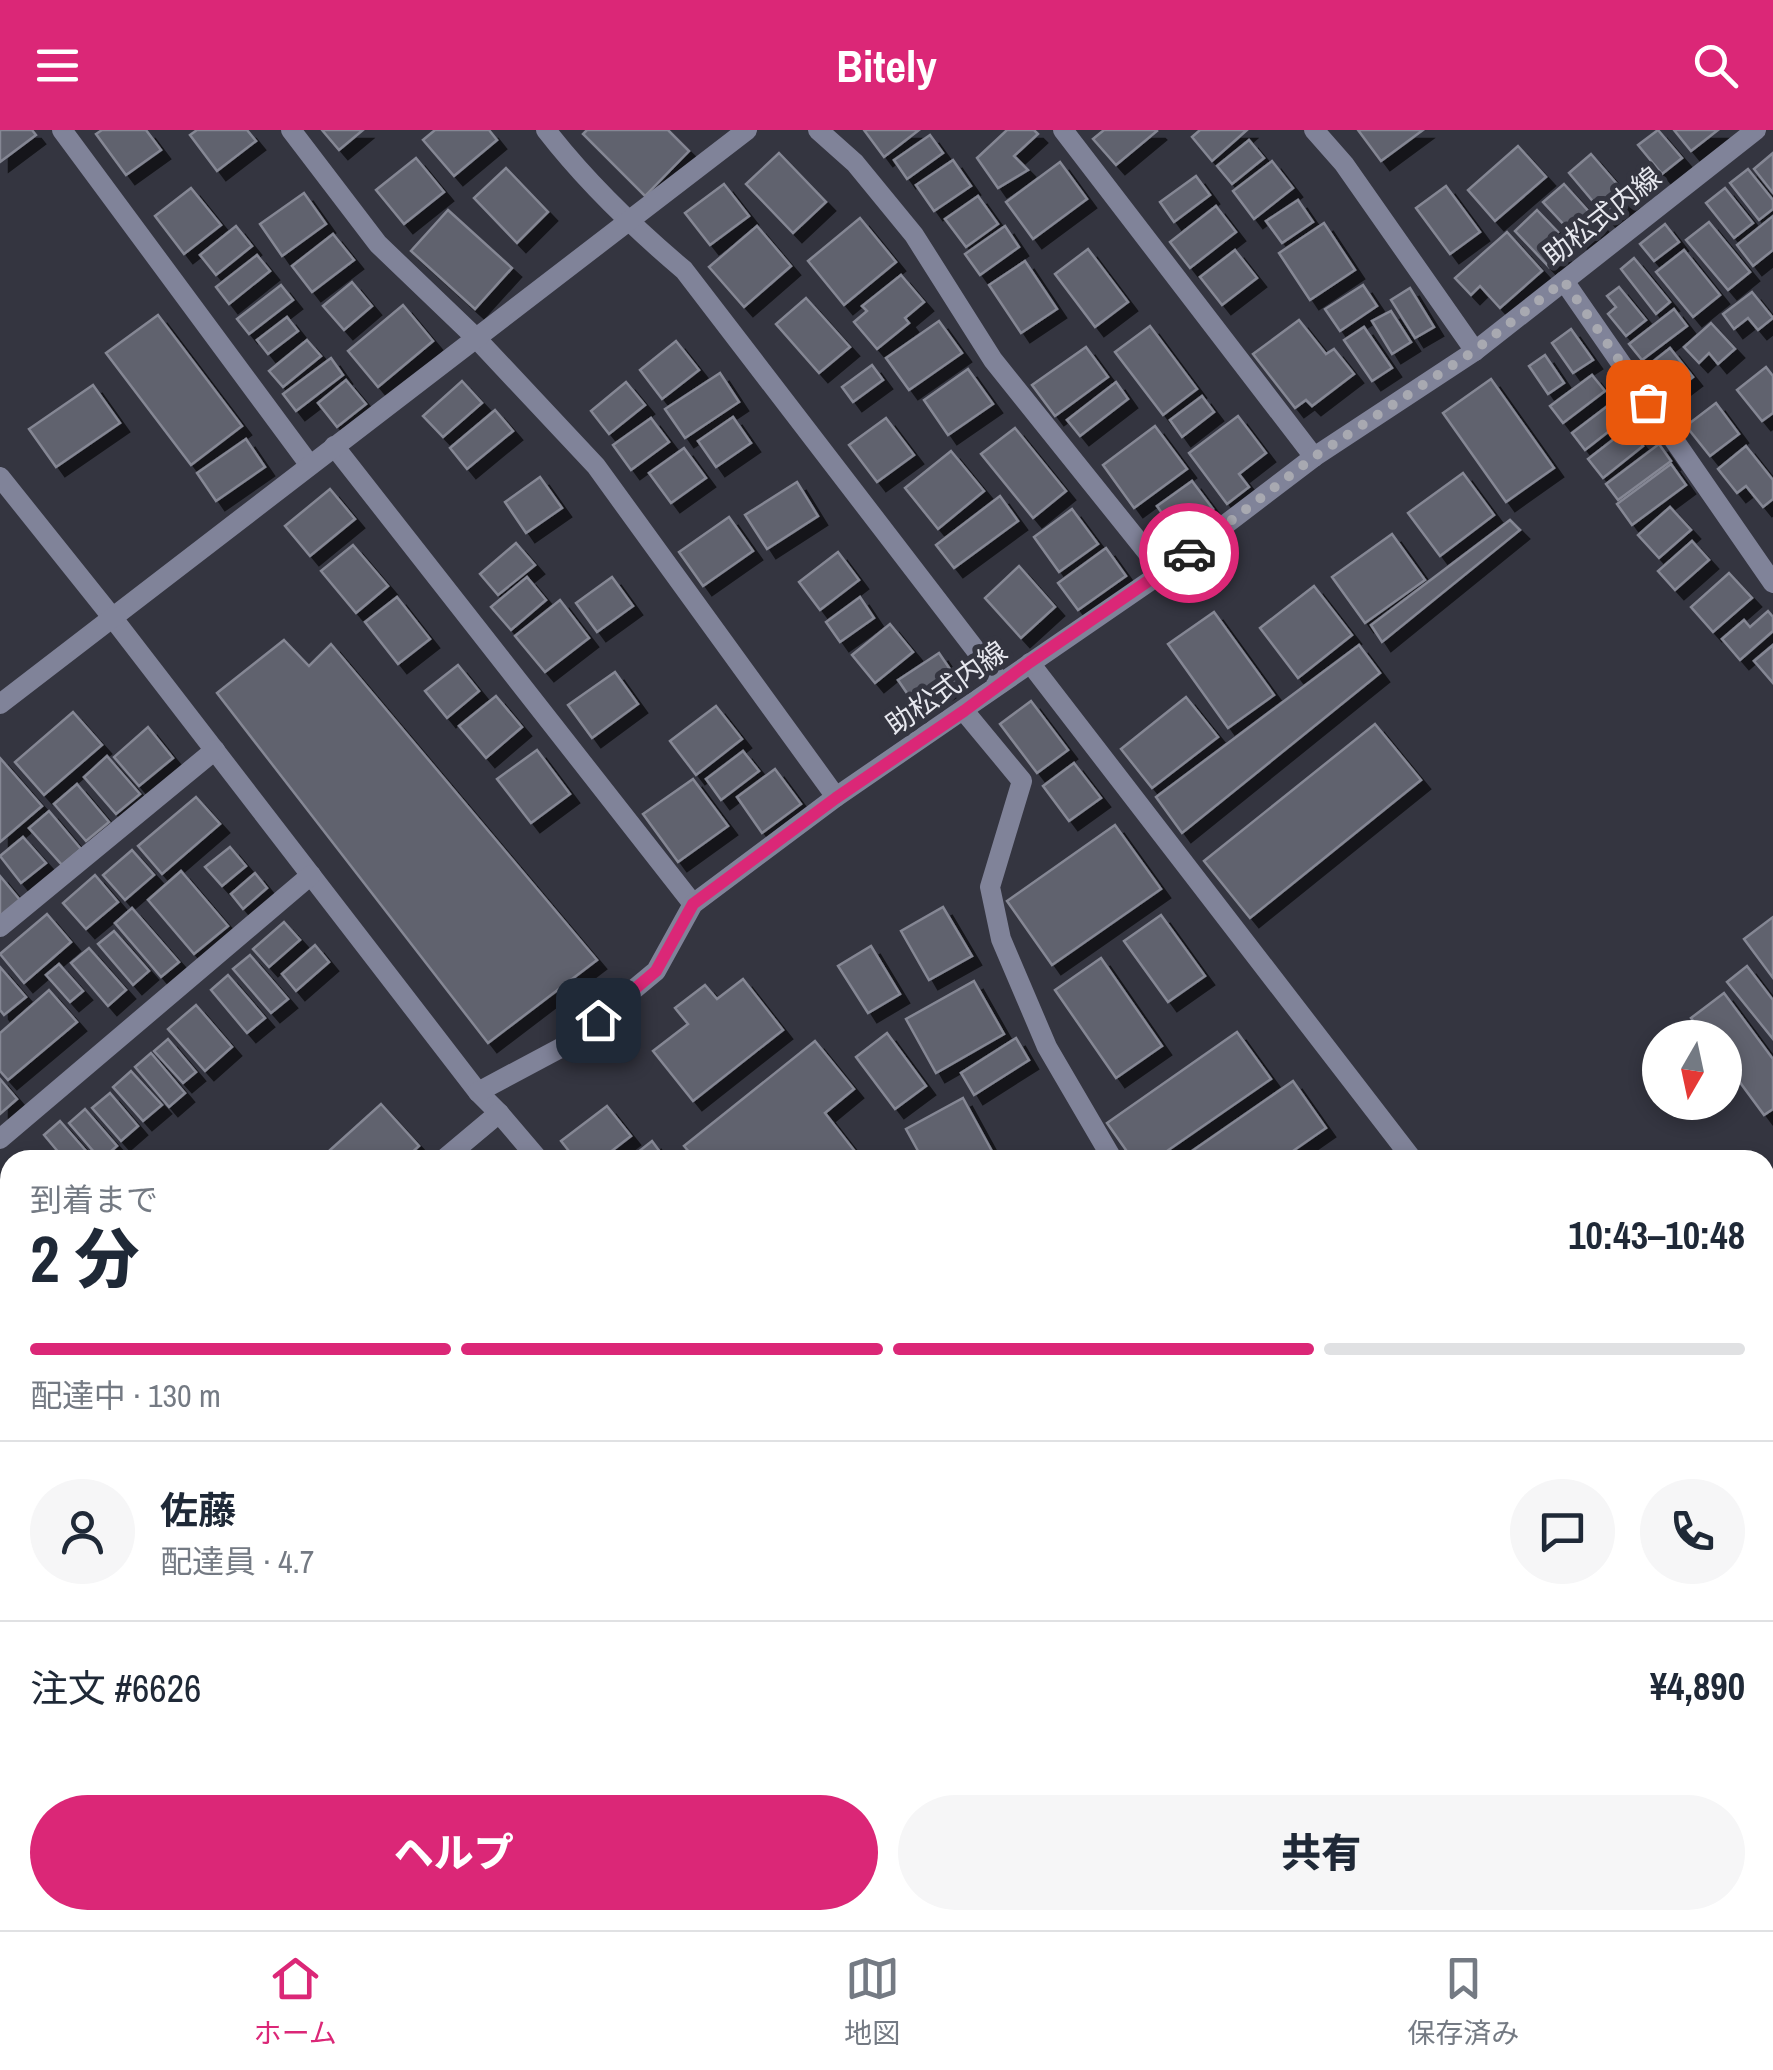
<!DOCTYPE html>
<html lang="ja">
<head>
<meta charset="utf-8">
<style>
  body { margin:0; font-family:"Archivo Narrow","Noto Sans JP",sans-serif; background:#f6f6f7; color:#1f2937; height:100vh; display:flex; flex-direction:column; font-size:38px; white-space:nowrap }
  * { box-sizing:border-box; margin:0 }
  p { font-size:32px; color:#747a83 }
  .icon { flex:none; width:55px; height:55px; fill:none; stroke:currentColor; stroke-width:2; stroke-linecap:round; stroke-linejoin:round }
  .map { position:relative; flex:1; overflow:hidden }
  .details { position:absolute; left:0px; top:1020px; width:1775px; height:780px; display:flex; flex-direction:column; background:#fff; border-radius:30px 30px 0 0; box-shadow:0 5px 15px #0003 }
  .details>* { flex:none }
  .needle { width:65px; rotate:189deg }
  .fabs { position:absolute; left:1642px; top:890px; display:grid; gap:20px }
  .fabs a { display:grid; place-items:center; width:100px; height:100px; border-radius:50%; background:#fff; box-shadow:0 5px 15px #0003; font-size:50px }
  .pin { position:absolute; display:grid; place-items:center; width:85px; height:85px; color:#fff; margin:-42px; border-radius:20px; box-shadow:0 5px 15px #0006 }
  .courier { position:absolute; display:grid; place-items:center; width:100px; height:100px; margin:-50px; border:8px solid #db2777; border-radius:50%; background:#fff; color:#222; box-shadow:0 2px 12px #0007 }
  .summary em { font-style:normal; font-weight:800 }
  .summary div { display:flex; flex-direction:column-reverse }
  .summary { display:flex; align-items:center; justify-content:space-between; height:170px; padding:0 30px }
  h1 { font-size:65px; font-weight:800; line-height:75px }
  .bar { display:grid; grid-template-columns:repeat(4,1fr); gap:15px 10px; align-content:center; height:120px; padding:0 30px }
  .bar i { height:12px; border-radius:8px; background:#e0e1e3 }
  .bar .active { background:#db2777 }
  .bar p { grid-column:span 4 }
  .line { display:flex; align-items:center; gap:25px; padding:0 30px; border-top:2px solid #e0e1e3 }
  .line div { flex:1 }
  .round { display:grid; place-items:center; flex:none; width:105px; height:105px; border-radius:52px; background:#f6f6f7 }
  .button { display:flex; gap:20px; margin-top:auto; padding:20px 30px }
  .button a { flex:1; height:115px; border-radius:60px; background:#db2777; color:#fff; font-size:40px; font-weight:800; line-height:115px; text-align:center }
  .button a+a { background:#f6f6f7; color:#1f2937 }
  header { display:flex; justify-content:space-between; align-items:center; height:130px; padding:0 30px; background:#db2777; color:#fff; font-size:45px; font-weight:800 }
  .tabs { display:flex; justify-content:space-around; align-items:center; height:140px; border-top:2px solid #e0e1e3; background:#fff; font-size:28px; color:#747a83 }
  .tabs a { display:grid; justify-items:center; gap:5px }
  .tabs .active { color:#db2777 }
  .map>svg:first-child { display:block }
</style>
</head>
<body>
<header><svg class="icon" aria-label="menu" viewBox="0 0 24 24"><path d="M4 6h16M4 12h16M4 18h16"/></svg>Bitely<svg class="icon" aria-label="search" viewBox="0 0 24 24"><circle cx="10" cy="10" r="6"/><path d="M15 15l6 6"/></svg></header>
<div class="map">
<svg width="1773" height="1800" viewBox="0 0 1773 1800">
  <defs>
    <filter id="shadow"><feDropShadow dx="9" dy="9" stdDeviation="0" flood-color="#0009"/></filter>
  </defs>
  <rect width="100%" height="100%" fill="#343540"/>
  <!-- building -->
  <g fill="#60626e" stroke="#858794" stroke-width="2.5" filter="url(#shadow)">
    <path d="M0,0H32L36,5L0,32Z"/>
    <path d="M102,0H146L161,20L126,45L96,4Z"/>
    <path d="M197,0H247L256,11L217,41L190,5Z"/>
    <path d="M322,0H363L339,20Z"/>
    <path d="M435,0H489L497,10L454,46L423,10Z"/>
    <path d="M587,0H668L689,21L645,66L583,4Z"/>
    <path d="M864,0H919L884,27Z"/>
    <path d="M1007,0H1034L1038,4L1014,26L1028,40L998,58L977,28Z"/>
    <path d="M1104,0H1156L1157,1L1116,35L1093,9Z"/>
    <path d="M1200,0H1247L1212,31L1192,7Z"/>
    <path d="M1358,0H1423L1381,31Z"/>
    <path d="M1658,0L1682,28L1662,44L1638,15Z"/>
    <path d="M1674,0H1718L1691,21Z"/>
    <path d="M930,5L943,23L907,49L894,30Z"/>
    <path d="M1249,10L1264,28L1232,54L1217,36Z"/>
    <path d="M1518,16L1546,47L1495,91L1468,60Z"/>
    <path d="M779,23L826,72L793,103L746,54Z"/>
    <path d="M1773,23V63L1754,39Z"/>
    <path d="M1591,24L1630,69L1607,88L1569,43Z"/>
    <path d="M416,28L444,62L404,94L376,60Z"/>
    <path d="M953,30L971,56L934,81L916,55Z"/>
    <path d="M1272,31L1293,58L1254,89L1233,61Z"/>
    <path d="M1060,32L1087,69L1033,109L1006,72Z"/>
    <path d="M506,38L548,82L517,113L474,68Z"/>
    <path d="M1748,39L1773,70V79L1759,90L1730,53Z"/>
    <path d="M1196,46L1210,65L1174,92L1160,72Z"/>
    <path d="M724,54L749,86L710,115L685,83Z"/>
    <path d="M1564,54L1599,93L1579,111L1543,72Z"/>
    <path d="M1446,56L1480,102L1450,124L1416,78Z"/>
    <path d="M191,58L221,95L184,124L155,86Z"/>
    <path d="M1725,58L1753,93L1734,108L1706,73Z"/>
    <path d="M304,63L326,94L282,126L260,94Z"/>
    <path d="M978,66L998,94L966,117L945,89Z"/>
    <path d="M1298,70L1313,92L1282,113L1266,91Z"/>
    <path d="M1216,76L1236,102L1190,138L1170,112Z"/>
    <path d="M448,80L512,138L475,179L411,121Z"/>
    <path d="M1537,80L1558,102L1549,109L1563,124L1549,137L1515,101Z"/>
    <path d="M1773,86V120L1753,136L1737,115Z"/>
    <path d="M860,88L896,132L844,175L808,131Z"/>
    <path d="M1709,92L1750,142L1728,160L1686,110Z"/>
    <path d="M1324,93L1355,140L1310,170L1279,123Z"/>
    <path d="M1665,94L1679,112L1654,131L1640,114Z"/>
    <path d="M236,96L252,116L216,145L200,125Z"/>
    <path d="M757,96L791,136L744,177L709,137Z"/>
    <path d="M1005,96L1019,117L980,145L965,124Z"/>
    <path d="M1507,102L1542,141L1500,178L1480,156L1471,165L1455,148Z"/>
    <path d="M333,104L354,130L312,162L292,136Z"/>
    <path d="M1088,119L1128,172L1095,197L1055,144Z"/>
    <path d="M1235,120L1257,148L1222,175L1200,147Z"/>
    <path d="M1684,120L1720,165L1693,187L1656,142Z"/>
    <path d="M257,125L270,141L229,174L216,157Z"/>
    <path d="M1634,128L1670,172L1656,184L1621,139Z"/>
    <path d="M1025,131L1057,179L1021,203L989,155Z"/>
    <path d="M901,145L924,172L905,188L909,193L877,219L854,192L867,181L862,176Z"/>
    <path d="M352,152L372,176L344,200L323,176Z"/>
    <path d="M281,155L293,170L249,204L237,189Z"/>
    <path d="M1363,155L1377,176L1340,201L1325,179Z"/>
    <path d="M1619,157L1646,190L1626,206L1608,184L1616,177L1607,166Z"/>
    <path d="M1410,158L1434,197L1415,208L1391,170Z"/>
    <path d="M1752,162L1773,188L1758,200L1748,188L1734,199L1723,184Z"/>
    <path d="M806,168L850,217L819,243L776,194Z"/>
    <path d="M403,175L433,211L378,257L348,221Z"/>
    <path d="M1674,179L1687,196L1642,230L1629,214Z"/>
    <path d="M1391,181L1411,212L1392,224L1372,191Z"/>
    <path d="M158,185L242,296L191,335L106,223Z"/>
    <path d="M287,187L298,201L268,224L257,210Z"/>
    <path d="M1299,190L1326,224L1334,219L1354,244L1312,276L1306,270L1295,278L1253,224Z"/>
    <path d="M939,191L962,223L909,260L886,228Z"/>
    <path d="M1711,193L1735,219L1718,234L1709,223L1699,233L1684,217Z"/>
    <path d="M1150,196L1197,259L1163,285L1115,222Z"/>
    <path d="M1364,197L1392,238L1372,251L1344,210Z"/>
    <path d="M1571,199L1593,230L1573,243L1552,213Z"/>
    <path d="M307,210L321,226L283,257L269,241Z"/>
    <path d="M676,211L699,240L662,269L640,240Z"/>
    <path d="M1086,217L1108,247L1055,286L1032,255Z"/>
    <path d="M1670,218L1693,247L1668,266L1646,237Z"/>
    <path d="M1545,225L1564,253L1548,264L1529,236Z"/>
    <path d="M331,228L343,245L296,281L283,264Z"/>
    <path d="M872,235L883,250L853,272L842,257Z"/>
    <path d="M1766,237L1773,246V283L1762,291L1737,260Z"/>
    <path d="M968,239L993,274L948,305L924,270Z"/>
    <path d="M720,243L739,272L685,308L665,279Z"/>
    <path d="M1592,245L1605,261L1563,293L1550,276Z"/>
    <path d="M1491,249L1554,338L1506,372L1443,283Z"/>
    <path d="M346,250L366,274L337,297L318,273Z"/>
    <path d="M462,251L482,273L443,307L423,286Z"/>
    <path d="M626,252L645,275L609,304L591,281Z"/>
    <path d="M1116,252L1128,269L1080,306L1067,290Z"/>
    <path d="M93,255L120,293L56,337L29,299Z"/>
    <path d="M1202,266L1214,282L1182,307L1170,290Z"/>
    <path d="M1618,268L1631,284L1585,320L1572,303Z"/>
    <path d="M1716,273L1739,304L1710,326L1686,296Z"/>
    <path d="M495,280L513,301L467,339L450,318Z"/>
    <path d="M1238,286L1266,323L1239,344L1249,357L1227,374L1189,323Z"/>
    <path d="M733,287L751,313L716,337L698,311Z"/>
    <path d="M651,288L669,312L631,340L613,315Z"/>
    <path d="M886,288L914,325L877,352L849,315Z"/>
    <path d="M1155,296L1187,339L1134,378L1103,335Z"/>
    <path d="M1015,298L1066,361L1033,388L981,324Z"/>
    <path d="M1628,298L1643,316L1603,348L1588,329Z"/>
    <path d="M246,309L265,337L216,371L197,343Z"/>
    <path d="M1659,314L1671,331L1618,370L1606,354Z"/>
    <path d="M1746,316L1773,350V369L1763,377L1746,356L1737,363L1718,339Z"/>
    <path d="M684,318L706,348L671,373L649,343Z"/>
    <path d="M951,321L984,361L938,399L905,358Z"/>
    <path d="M1671,334L1686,355L1632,395L1617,374Z"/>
    <path d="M1463,343L1494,385L1440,426L1408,383Z"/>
    <path d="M540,347L562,378L526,403L505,372Z"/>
    <path d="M1192,351L1213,379L1177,405L1157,376Z"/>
    <path d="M797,352L818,386L767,419L745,385Z"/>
    <path d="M330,359L355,389L310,426L285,396Z"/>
    <path d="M1000,366L1018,391L954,438L936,415Z"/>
    <path d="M1670,377L1691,400L1659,428L1638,405Z"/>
    <path d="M1072,379L1098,414L1059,442L1034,407Z"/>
    <path d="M729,387L753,421L703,456L679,422Z"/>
    <path d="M1510,390L1520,400L1382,512L1371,495Z"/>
    <path d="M1392,404L1425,450L1365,493L1332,447Z"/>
    <path d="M1692,411L1709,430L1675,460L1658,441Z"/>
    <path d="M516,413L535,435L498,465L480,444Z"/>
    <path d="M353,415L388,456L356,483L321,441Z"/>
    <path d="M1106,418L1126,446L1078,480L1058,453Z"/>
    <path d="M838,422L859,450L820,480L799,452Z"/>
    <path d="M1019,436L1055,477L1021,508L985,468Z"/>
    <path d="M1729,443L1752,468L1713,502L1691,477Z"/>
    <path d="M527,447L546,470L511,500L491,477Z"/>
    <path d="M612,447L633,476L597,502L576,473Z"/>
    <path d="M1314,456L1352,505L1298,548L1260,498Z"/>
    <path d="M397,467L430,509L398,534L365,492Z"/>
    <path d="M860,467L874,488L840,512L826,492Z"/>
    <path d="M560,470L589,508L545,542L515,506Z"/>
    <path d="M1768,481L1773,487V501L1740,530L1722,509L1744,490L1750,497Z"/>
    <path d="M1214,482L1274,565L1228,598L1168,514Z"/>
    <path d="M890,494L913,522L875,553L852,525Z"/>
    <path d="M284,510L309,536L331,514L597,830L488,913L217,563Z"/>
    <path d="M1359,515L1380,543L1182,703L1156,667Z"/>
    <path d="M1773,515V553L1754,531Z"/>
    <path d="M939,523L958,551L917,578L898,550Z"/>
    <path d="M458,535L479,561L447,588L425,561Z"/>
    <path d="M615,542L638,574L592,608L568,575Z"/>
    <path d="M496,566L522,597L486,628L459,596Z"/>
    <path d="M1186,567L1218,607L1152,658L1121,619Z"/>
    <path d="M1031,571L1068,620L1037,643L1000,594Z"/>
    <path d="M716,576L742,609L696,645L670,611Z"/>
    <path d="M73,582L102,615L44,665L15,632Z"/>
    <path d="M1375,594L1421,650L1250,788L1204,731Z"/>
    <path d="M148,597L173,628L139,656L114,627Z"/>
    <path d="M537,620L570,664L531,693L497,649Z"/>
    <path d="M743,621L759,641L721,670L706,649Z"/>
    <path d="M107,626L140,664L116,684L84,647Z"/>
    <path d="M0,628L42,676L0,712Z"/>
    <path d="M1074,633L1101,668L1069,691L1043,656Z"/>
    <path d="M775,639L801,674L762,703L737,667Z"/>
    <path d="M693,649L728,696L678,732L643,684Z"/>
    <path d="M77,654L109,692L86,711L54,674Z"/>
    <path d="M196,667L220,694L162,744L138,716Z"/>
    <path d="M49,681L81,719L62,735L29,698Z"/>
    <path d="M1115,695L1161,759L1052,835L1007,771Z"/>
    <path d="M23,707L46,733L21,753L0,726Z"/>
    <path d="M230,717L246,736L222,756L205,737Z"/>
    <path d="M132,720L154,745L125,770L103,745Z"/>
    <path d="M181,741L228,796L194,824L148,770Z"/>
    <path d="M255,743L267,758L243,779L231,764Z"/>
    <path d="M95,745L118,772L86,799L63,773Z"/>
    <path d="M0,746L20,770L0,787Z"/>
    <path d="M943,777L972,826L929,850L901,801Z"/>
    <path d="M132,778L179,832L161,847L115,793Z"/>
    <path d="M47,784L71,812L24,853L0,824Z"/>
    <path d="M1161,785L1205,846L1168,872L1124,811Z"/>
    <path d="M1773,787V848L1744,809Z"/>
    <path d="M284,792L300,810L269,837L253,819Z"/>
    <path d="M114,801L149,841L133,855L98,814Z"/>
    <path d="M315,815L329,832L296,861L282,844Z"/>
    <path d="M871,816L900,864L868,883L838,836Z"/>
    <path d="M89,818L126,860L108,876L71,833Z"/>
    <path d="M250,825L288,869L271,883L233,839Z"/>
    <path d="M1101,828L1162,916L1116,948L1055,860Z"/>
    <path d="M59,834L83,861L70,872L46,845Z"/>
    <path d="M1747,836L1773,870V909L1727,852Z"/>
    <path d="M0,837L26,867L4,885L0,880Z"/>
    <path d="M228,845L265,888L247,903L211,860Z"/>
    <path d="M743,849L783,900L693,971L653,921L688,894L675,878L705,855L717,869Z"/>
    <path d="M974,851L1004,904L936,943L906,889Z"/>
    <path d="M49,860L77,892L8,950L0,941V903Z"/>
    <path d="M1724,863L1773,929V979L1764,985L1725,932V908H1706L1691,888Z"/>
    <path d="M196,875L232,917L205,941L168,899Z"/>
    <path d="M1237,902L1271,949L1154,1030H1133L1107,993Z"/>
    <path d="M887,903L926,956L895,979L856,927Z"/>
    <path d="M1016,908L1029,930L974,965L961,943Z"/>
    <path d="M168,909L196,942L183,953L154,921Z"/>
    <path d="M815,911L854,959L825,983L857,1024L849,1030H696L684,1016Z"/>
    <path d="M151,923L185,963L169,977L135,937Z"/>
    <path d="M131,941L162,975L143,991L113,957Z"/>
    <path d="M0,949L17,969L0,984Z"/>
    <path d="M1293,951L1326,998L1280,1030H1179Z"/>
    <path d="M110,963L138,996L121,1011L92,978Z"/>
    <path d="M963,968L993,1023L981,1030H923L906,999Z"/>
    <path d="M381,974L419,1016L404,1030H319Z"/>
    <path d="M607,976L631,1006L600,1030H576L561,1011Z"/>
    <path d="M85,979L117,1016L101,1030L69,993Z"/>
    <path d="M60,991L94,1030H65L44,1005Z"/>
    <path d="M652,1011L666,1030H628Z"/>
    <path d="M1765,1047L1773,1057V1094L1765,1100Z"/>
    <path d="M0,1065L10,1077V1109L2,1115L0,1112Z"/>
    <path d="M1773,1325V1366L1765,1372V1332Z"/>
    <path d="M1773,1384V1455L1765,1443V1390Z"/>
    <path d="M10,1459V1495L6,1498L0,1490V1467Z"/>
    <path d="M0,1523L10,1535V1563L0,1550Z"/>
    <path d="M35,1790H95L102,1799L42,1800Z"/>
    <path d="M146,1790H182L191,1800H146Z"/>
    <path d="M786,1790H836L840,1795L834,1800H795Z"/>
    <path d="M976,1790H995L1003,1800H963Z"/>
    <path d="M1045,1790H1082L1069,1800H1053Z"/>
    <path d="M1249,1790H1354L1342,1800H1252L1246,1792Z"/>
    <path d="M1355,1790H1444L1430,1800H1365Z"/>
  </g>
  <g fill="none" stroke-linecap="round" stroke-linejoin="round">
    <!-- minor -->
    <g stroke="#808399" stroke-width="20">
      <path d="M62,0L309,334"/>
      <path d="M291,0L378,114L475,207L596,336L836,667"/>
      <path d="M546,0C587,53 633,97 684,140L1001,553"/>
      <path d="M818,0L855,33L914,105L993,230L1163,442"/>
      <path d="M1063,0L1314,327"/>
      <path d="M1314,0L1344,34L1475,221"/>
      <path d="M1564,151L1773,453"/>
      <path d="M334,316L693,774"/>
      <path d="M0,347L112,487L478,962L499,983L539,1030"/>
      <path d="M1030,533L1413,1030"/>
      <path d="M0,574L747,0"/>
      <path d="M964,581L1022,651L990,757L1001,809L1047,917L1113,1030"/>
      <path d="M0,797L215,620"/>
      <path d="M478,962L568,914L656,841L693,774L836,667L1163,442L1314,327L1475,221L1756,0"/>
      <path d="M0,1009L311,745"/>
      <path d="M443,1030L499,983"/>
      <path d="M1765,1111L1773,1105"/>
      <path d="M1765,1174L1773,1184"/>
      <path d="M10,1369L0,1376L10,1388"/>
      <path d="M1765,1489L1773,1500"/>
      <path d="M1765,1723L1773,1717"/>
      <path d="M347,1790L356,1800"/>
      <path d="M1205,1790L1213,1800"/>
      <path d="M873,1800L885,1790"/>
      <path d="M1666,1800L1679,1790"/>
    </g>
  </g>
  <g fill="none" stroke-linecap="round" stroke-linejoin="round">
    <!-- done -->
    <path stroke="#a8a9b1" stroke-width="10" stroke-dasharray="0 18" d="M1189,423L1314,327L1474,221L1564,151L1648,272"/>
    <!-- route -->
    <path stroke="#db2777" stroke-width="12" d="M598,890L656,841L693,774L836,668L964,581L1030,532L1189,423"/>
  </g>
  <g text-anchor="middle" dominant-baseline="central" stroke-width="10" stroke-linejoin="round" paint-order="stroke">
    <!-- street labels -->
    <g font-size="28" fill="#e6e7ee" stroke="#343540">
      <text transform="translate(1602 86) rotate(-38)">助松式内線</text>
      <text transform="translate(946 558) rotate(-35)">助松式内線</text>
    </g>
  </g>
</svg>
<div class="fabs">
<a><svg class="needle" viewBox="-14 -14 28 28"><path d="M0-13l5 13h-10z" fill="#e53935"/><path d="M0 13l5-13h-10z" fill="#747a83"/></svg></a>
</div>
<div class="pin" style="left:1648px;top:272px;background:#ea580c"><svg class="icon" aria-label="bag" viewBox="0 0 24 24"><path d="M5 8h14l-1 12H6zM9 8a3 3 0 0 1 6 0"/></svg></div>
<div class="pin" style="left:598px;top:890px;background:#1f2937"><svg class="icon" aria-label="home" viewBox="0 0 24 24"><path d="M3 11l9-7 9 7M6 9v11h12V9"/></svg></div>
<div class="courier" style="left:1189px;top:423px"><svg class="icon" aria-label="car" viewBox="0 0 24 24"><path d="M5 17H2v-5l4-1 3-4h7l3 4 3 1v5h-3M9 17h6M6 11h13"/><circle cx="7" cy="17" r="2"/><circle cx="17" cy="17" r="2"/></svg></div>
<section class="details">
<div class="summary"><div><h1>2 分</h1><p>到着まで</p></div><em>10:43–10:48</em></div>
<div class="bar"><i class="active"></i><i class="active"></i><i class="active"></i><i></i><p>配達中 · 130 m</p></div>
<div class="line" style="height:180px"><a class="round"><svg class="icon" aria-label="person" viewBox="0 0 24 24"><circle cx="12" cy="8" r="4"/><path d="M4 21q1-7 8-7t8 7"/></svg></a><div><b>佐藤</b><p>配達員 · 4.7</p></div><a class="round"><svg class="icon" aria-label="chat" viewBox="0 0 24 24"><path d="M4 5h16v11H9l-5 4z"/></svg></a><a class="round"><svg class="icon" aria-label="phone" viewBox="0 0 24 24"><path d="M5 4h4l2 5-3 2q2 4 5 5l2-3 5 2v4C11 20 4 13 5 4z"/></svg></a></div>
<div class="line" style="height:130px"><div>注文 #6626</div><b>¥4,890</b></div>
<div class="button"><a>ヘルプ</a><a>共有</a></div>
</section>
</div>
<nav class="tabs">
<a class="active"><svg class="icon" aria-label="home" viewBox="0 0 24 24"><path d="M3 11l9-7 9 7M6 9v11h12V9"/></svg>ホーム</a>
<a><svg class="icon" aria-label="map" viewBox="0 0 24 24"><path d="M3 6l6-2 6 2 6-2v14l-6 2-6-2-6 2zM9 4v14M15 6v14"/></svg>地図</a>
<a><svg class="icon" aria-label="saved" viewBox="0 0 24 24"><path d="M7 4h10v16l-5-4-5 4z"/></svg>保存済み</a>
</nav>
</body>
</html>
